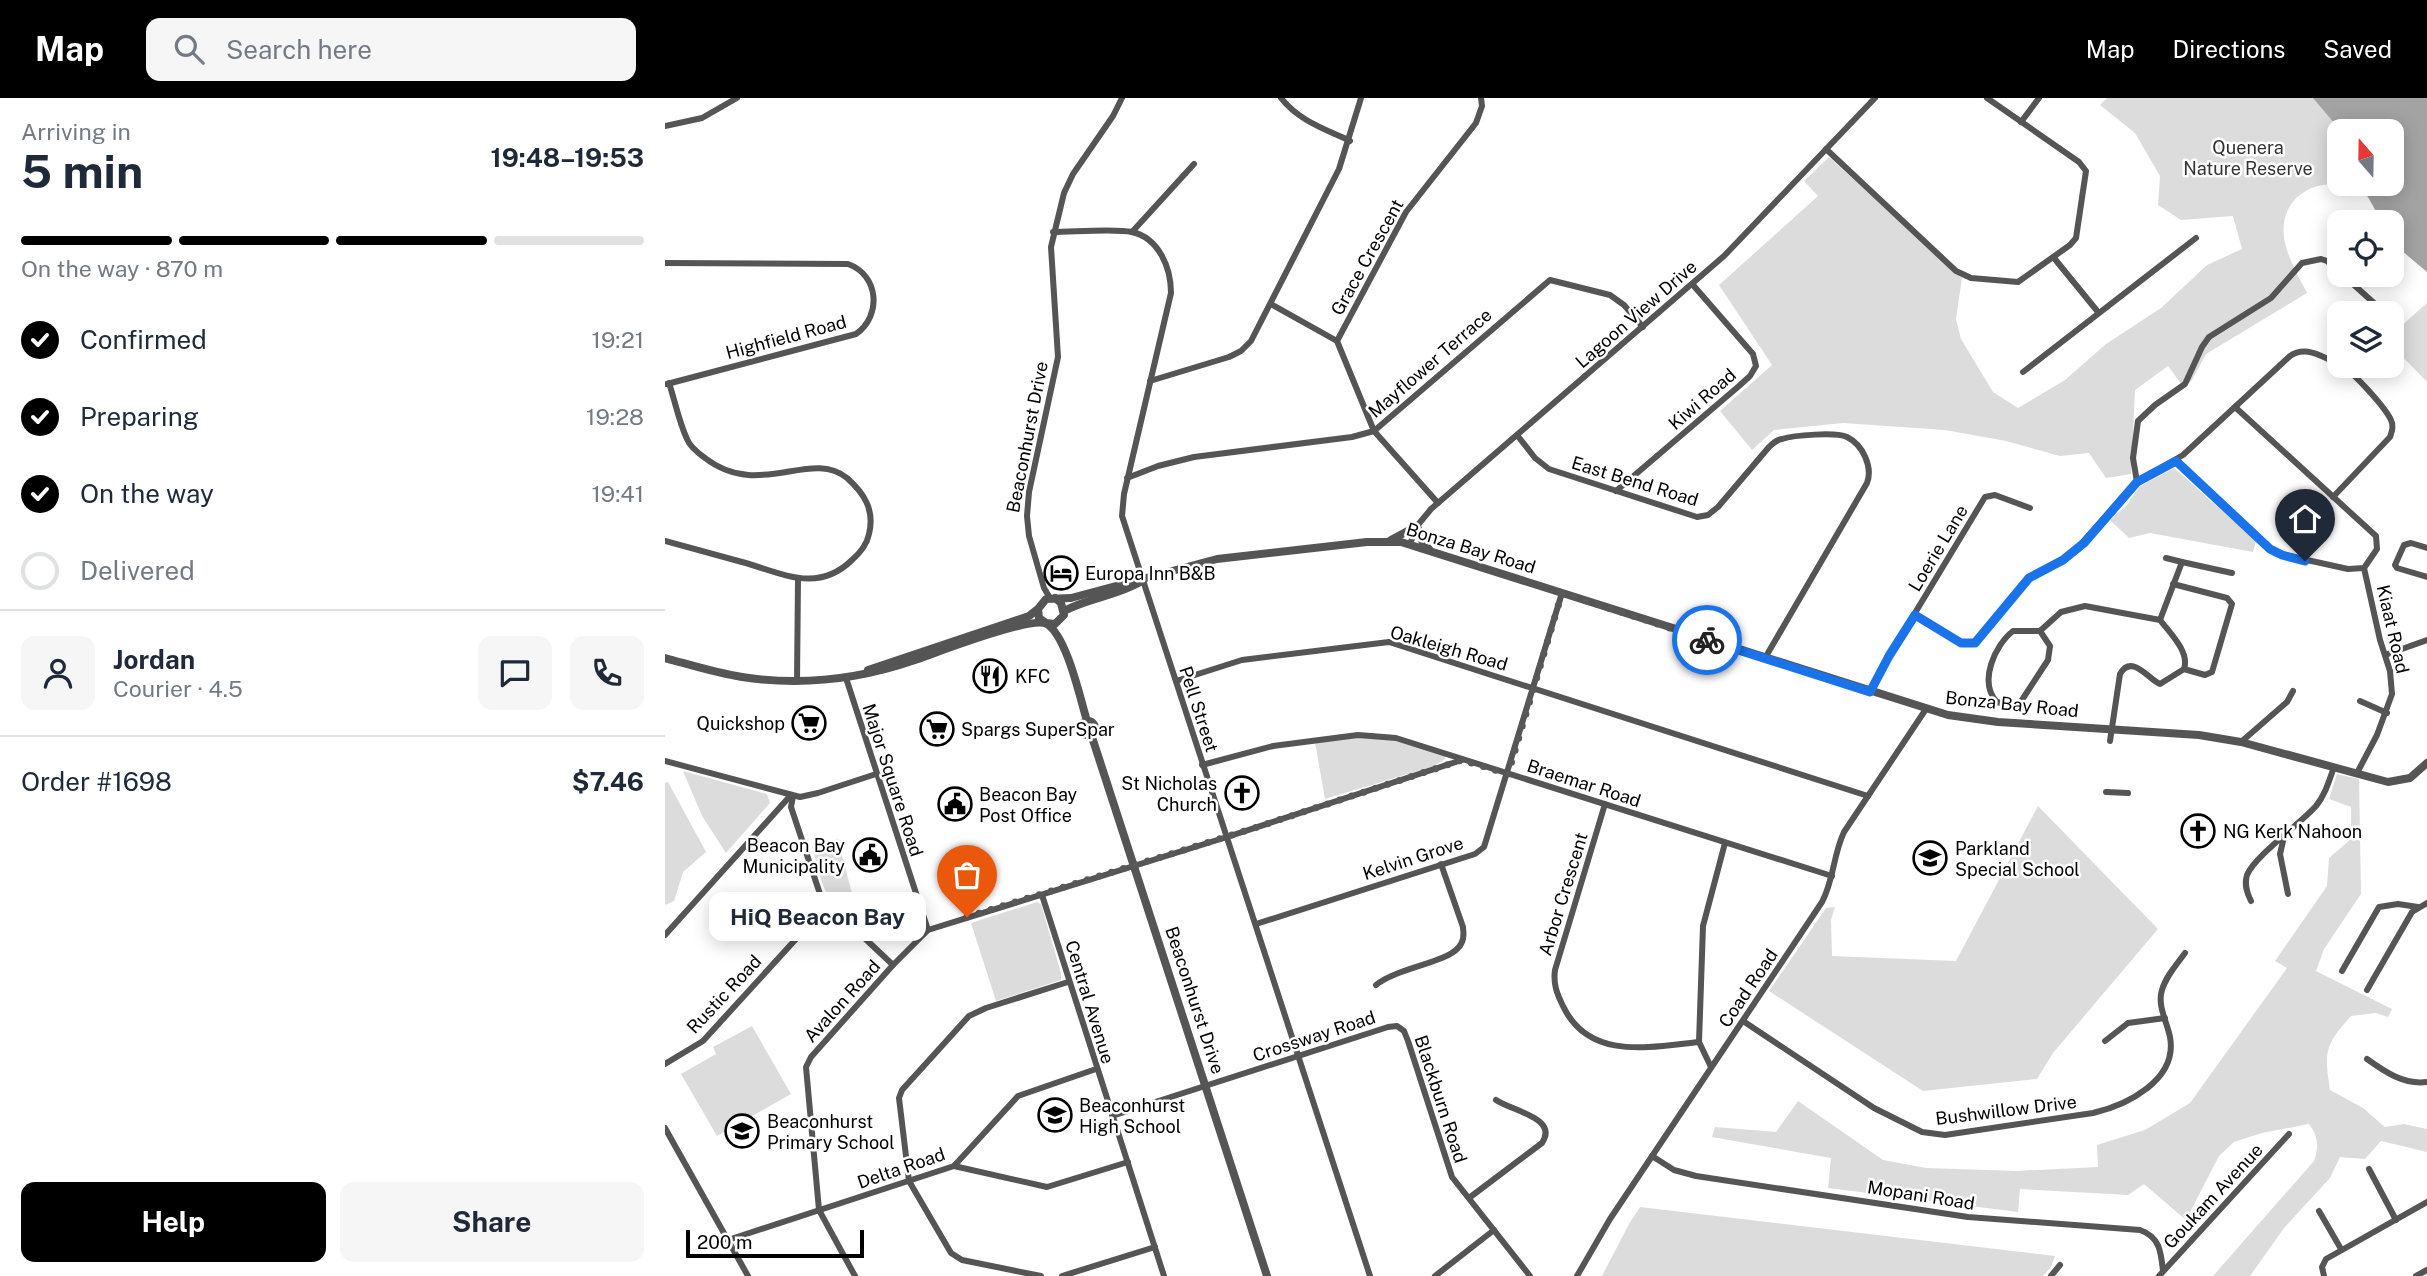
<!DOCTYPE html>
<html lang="en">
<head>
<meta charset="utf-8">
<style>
  body { margin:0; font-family:"Public Sans",sans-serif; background:#f6f6f7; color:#1f2937; height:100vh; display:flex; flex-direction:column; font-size:26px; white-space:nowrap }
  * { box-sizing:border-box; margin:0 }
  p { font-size:23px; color:#747a83 }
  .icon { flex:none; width:38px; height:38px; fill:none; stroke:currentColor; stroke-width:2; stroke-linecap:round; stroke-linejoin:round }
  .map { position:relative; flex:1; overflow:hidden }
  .panel { display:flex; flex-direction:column; background:#fff; width:665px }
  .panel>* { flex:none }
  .needle { width:46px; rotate:340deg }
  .fabs { position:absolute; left:1662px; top:21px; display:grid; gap:14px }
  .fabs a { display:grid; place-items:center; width:77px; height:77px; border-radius:14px; background:#fff; box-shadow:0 4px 18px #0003; font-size:35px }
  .scale { position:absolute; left:21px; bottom:18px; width:178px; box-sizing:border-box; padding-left:7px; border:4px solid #000; border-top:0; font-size:19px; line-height:24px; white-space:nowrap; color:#000; -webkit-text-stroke:5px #fff; paint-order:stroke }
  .pin { position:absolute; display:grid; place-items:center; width:60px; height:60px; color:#fff; margin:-72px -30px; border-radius:50% 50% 50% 0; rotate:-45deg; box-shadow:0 0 7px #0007 }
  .pin .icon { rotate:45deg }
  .courier { position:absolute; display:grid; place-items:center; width:70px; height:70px; margin:-35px; border:5px solid #1a73e8; border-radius:50%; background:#fff; color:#222; box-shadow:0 2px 9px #0007 }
  .bubble { position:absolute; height:49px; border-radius:14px; background:#fff; box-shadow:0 4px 18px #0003; font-size:23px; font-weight:700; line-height:49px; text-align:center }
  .overview em { font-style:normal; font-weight:700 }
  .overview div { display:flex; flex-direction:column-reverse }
  .overview { display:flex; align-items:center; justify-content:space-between; height:119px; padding:0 21px }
  h1 { font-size:46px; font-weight:700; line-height:52px }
  .bar { display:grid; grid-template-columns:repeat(4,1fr); gap:10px 7px; align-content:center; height:84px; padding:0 21px }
  .bar i { height:9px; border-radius:5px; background:#e0e1e3 }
  .bar .current { background:#000 }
  .bar p { grid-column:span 4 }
  .line { display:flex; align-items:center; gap:18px; padding:0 21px; border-top:2px solid #e0e1e3 }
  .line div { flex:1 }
  .round { display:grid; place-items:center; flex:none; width:74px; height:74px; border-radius:14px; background:#f6f6f7 }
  ol { padding:0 21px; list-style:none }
  li { display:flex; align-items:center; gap:21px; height:77px }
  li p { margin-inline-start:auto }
  li .icon { padding:7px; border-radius:50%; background:#000; color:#fff; stroke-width:4 }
  li:last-child { color:#747a83 }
  li i { width:38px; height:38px; border:4px solid #e0e1e3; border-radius:50% }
  .button { display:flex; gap:14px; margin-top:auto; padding:14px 21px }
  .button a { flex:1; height:80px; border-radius:14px; background:#000; color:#fff; font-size:28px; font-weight:700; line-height:80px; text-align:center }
  .button a+a { background:#f6f6f7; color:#1f2937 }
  header { display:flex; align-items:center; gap:42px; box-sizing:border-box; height:98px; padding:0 35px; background:#000; color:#fff }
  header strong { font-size:33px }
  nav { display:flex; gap:38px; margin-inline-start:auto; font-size:24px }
  .search { width:490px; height:63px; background:#f6f6f7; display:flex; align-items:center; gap:18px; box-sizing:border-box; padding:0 24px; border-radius:14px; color:#747a83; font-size:26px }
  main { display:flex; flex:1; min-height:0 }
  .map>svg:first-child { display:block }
</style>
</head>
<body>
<header>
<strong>Map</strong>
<div class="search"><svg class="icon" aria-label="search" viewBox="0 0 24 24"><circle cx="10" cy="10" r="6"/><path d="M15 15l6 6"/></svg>Search here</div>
<nav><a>Map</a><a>Directions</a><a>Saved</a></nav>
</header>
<main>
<section class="panel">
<div class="overview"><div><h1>5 min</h1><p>Arriving in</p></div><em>19:48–19:53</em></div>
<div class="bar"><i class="current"></i><i class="current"></i><i class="current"></i><i></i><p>On the way · 870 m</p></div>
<ol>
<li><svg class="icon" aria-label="check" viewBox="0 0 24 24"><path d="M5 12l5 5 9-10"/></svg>Confirmed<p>19:21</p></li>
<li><svg class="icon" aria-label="check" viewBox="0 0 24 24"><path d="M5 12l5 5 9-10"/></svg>Preparing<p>19:28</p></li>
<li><svg class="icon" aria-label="check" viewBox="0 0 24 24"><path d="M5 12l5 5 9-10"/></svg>On the way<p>19:41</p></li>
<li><i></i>Delivered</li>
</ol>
<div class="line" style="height:126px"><a class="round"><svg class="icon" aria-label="person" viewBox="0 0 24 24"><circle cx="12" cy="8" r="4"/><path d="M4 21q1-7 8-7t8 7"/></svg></a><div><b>Jordan</b><p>Courier · 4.5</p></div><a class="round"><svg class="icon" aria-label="chat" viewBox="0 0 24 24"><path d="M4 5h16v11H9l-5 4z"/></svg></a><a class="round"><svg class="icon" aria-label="phone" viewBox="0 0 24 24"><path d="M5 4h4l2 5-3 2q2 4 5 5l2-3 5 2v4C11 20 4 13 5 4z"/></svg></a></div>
<div class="line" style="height:91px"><div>Order #1698</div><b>$7.46</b></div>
<div class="button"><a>Help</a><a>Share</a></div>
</section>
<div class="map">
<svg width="1762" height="1178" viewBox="0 0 1762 1178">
  <rect width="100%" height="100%" fill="#fff"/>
  <!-- green -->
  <g fill="#dcdcdc" fill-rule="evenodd">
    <path d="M1442,0H1762V174L1729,146L1727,124H1717C1713,115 1708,103 1700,97C1664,72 1613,93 1619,140C1622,159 1634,179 1642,195L1541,256L1527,282L1519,290L1503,268L1470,292L1466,376L1441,380L1424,355L1395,358L1341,343L1280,332L1178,325L1109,332L1087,352L1055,313L1107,267L1054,187L1153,98L1139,83L1164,59L1297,180L1291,221L1296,241L1328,294L1353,310L1400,282L1441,246L1496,210L1542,167L1577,151L1568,118L1516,122L1493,107L1495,78L1470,35L1435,7ZM1675,33H1727V86H1675Z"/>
    <path d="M1762,205V284L1727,248V236Z"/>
    <path d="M1509,370L1591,443L1588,454L1485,435L1464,440L1445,422L1462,407L1474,389Z"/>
    <path d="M698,638L720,639L780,658V661L769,668L660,701L650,644Z"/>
    <path d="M18,673L102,696L105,705L61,755L37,718Z"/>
    <path d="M1672,676L1694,681L1696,796L1659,851L1651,873L1727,911L1723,919L1711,915L1686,918C1660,947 1659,953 1665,992L1698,1010L1720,1029L1739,1026L1762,1031V1054L1716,1043L1700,1061L1675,1059L1665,1080L1619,1130L1585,1178H1548L1649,1063C1654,1049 1653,1038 1644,1026L1597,1035L1569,1044L1554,1058L1521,1122L1479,1086L1463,1097L1355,1091L1353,1114L1163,1090L1166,1060L1047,1039L1050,1029L1111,1034L1133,1003L1218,1062L1261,1070L1351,1073L1433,1069L1432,1047L1480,1032L1525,1005L1622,870L1610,863L1662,788L1664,760L1686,741V709L1664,701Z"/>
    <path d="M3,684L41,754L18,774L9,803L0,807V685Z"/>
    <path d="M1373,708L1493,831L1388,955L1372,981L1258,993L1104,893L1161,810L1170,809L1166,822L1167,858L1291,863Z"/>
    <path d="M173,741L186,792L200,824L190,828C157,797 158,790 147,748Z"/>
    <path d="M372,804L376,806L396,875V882L331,903L306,825Z"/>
    <path d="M87,928L126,996L52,1038L16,976L51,956L48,949Z"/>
    <path d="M975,1109L1390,1158L1386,1169L1378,1178H937L964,1126Z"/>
  </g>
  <!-- water -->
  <path fill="#a3a3a3" d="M1648,0H1762V174L1729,146L1727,124H1717L1703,99L1701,86H1727V33H1676Z"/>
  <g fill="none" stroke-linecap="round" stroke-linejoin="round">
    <!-- minor -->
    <g stroke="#555" stroke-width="6">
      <path d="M616,0C634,23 660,31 685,43"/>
      <path d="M1356,24L1374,0"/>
      <path d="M0,28L37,20L72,0"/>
      <path d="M1161,51L1291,173L1306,180L1353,184L1405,147L1411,140L1421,73L1414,64L1322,0"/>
      <path d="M388,134C408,134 450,130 467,134C494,140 506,170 506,195L459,396L457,418L705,1178"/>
      <path d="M467,134L529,66"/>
      <path d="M1389,160L1433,214"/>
      <path d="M0,165L183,166C214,177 217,218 191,236L2,286"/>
      <path d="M1678,177L1720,215"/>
      <path d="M606,206L672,243"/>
      <path d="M672,243L741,114L811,25L817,8L816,0"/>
      <path d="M672,243L709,333L773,405"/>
      <path d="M1358,274L1531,140"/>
      <path d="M485,283L564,259L576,253L586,243L674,71L696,0"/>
      <path d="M852,337L870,360L884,371L1032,419L1043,417L1053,409L1104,349C1108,345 1111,342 1117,341C1129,337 1171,334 1182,339C1198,347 1208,369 1202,385L1100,560"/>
      <path d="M1511,363L1610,455L1683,471L1699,470L1712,451L1711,438L1570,309"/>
      <path d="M462,380L493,368L529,359L687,339L709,333L885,182L945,197L959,207L978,229"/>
      <path d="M1472,384L1468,360L1473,323L1490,307L1520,286L1537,249L1544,239L1606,200L1637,165L1656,161L1662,163L1675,174"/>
      <path d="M951,393L1074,288L1085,278L1091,268L1088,256L1028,187"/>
      <path d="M1668,399L1725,339C1727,333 1729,328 1726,322C1720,309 1689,275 1677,268"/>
      <path d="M0,443C26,450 52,457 77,464C117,475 152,496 187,462C195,455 202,446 204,436C210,412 199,395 182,380C146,350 94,402 40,360C33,355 25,349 22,341C14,324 10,303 4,285"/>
      <path d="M745,446L752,428L766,411L1059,158L1210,0"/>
      <path d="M1762,450L1746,445L1739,447L1730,467L1732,470L1762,479"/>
      <path d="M1501,460L1517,464"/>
      <path d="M1508,486L1562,500L1567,506L1547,574L1540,577L1519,571"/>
      <path d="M385,500L379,490L364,438L362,418L364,394L393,259L386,149L399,95L408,76L448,18L457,0"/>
      <path d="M1250,517L1296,545L1302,546L1310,545L1364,480L1407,456L1472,384L1518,357L1625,258C1641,247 1659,259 1675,267"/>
      <path d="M1495,522L1517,464L1567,475"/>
      <path d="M1720,557L1762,542"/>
      <path d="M181,580L263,832"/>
      <path d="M132,583L133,481"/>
      <path d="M511,583L577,562L724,544L1203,698"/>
      <path d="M1205,594L1224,558L1320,399L1330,397L1365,410"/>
      <path d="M1695,603L1722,615"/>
      <path d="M1332,604C1313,584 1330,547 1348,533H1375L1396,514L1420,508L1495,522C1505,535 1525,554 1519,571L1495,586C1484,582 1467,555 1455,576L1445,643"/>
      <path d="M1300,605L1332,604L1348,608L1355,605L1383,562L1385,548L1375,533"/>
      <path d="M1576,644L1622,604L1628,593"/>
      <path d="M0,663L135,699L153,695L211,676"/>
      <path d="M537,667L608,648L693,637L731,640L1167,778"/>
      <path d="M1692,675L1712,637L1727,596L1725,573L1715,542L1699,470"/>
      <path d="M1441,694L1463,695"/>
      <path d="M128,698L126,709L156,799L228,867"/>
      <path d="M940,706L890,872C888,886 892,896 898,908C924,963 985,949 1034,944"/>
      <path d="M1619,739L1615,756L1623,796"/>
      <path d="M377,797L499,1178"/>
      <path d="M1586,803C1582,795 1579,787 1582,777C1590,758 1635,726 1651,708C1660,697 1664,683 1669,669"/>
      <path d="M591,826L810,756L819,749L897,495"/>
      <path d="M0,837L126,697"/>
      <path d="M1677,873L1714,809L1733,806L1753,809"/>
      <path d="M711,887C732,870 780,865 793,850C799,844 799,837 798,829L776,766"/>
      <path d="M1702,892L1747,814L1762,805"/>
      <path d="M1078,923L1209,1010L1257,1034L1280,1037L1428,1015C1462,1007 1513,982 1505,939C1502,924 1492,907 1497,892C1501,878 1512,866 1520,855"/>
      <path d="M1440,943L1463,925L1500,920"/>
      <path d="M1702,961C1720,974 1739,987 1762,984"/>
      <path d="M0,966L38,943L162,807"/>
      <path d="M1046,969L1034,944L1038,828L1060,745"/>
      <path d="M447,1018L723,929L732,928L739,933L743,943L787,1079L865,1178"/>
      <path d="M0,1030L83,1178"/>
      <path d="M987,1058L1009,1072L1031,1078L1303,1119L1475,1132C1495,1139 1496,1154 1498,1173"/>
      <path d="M289,1068L382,1089L463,1064"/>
      <path d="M1704,1071L1731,1122"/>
      <path d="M804,1100L877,1045C894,1020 847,1013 831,1002"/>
      <path d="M1654,1113L1676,1151"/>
      <path d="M63,1142L289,1068L353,998L431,971"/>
      <path d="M190,1178L154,1112L141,969L146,959L228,867L263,832L562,739L797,662"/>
      <path d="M376,1178L297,1162L286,1155L244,1083L234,1000L237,992L304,918L321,910L403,884"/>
      <path d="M397,1178L490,1149"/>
      <path d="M770,1178L829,1132"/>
      <path d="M912,1178L945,1121L1157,804C1169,782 1168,757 1179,734L1261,611"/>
      <path d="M1386,1178L1395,1167"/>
      <path d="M1494,1178L1624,1036"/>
      <path d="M1659,1178L1657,1169L1661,1161L1762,1104"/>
      <path d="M1751,1178L1762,1172"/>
    </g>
    <!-- tertiary -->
    <g stroke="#555" stroke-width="8">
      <path d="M726,442L752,428L758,445L764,451"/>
      <path d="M390,500L396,505L399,517L390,526L381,525L374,520L373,511L381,501L406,500L552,461L702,444H736L1283,617L1333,624L1534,637L1576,644L1723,684L1745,680L1762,665"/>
      <path d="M399,513C423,500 451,498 475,484"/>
      <path d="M0,560C26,567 51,575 77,579C136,588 195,581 250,562C271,555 367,517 382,526C402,539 415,600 422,623"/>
      <path d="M203,572L364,518L373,511"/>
      <circle cx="423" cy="630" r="7"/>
      <path d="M426,636L602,1178"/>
    </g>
  </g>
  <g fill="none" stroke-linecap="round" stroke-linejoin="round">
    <!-- done -->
    <path stroke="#595959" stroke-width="7" stroke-dasharray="0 12.6" d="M302,819L583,732L797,662L843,676L897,495L1042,542"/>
    <!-- route -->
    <path stroke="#1a73e8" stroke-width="9" d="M1042,542L1205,594L1224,558L1250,517L1296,545H1310L1364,480L1398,462L1419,445L1472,384L1511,363L1605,451L1617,457L1640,463"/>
  </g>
  <!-- icons -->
  <defs>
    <symbol id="hotel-ring" viewBox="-11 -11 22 22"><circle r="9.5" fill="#fff" stroke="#000" stroke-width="1.5"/><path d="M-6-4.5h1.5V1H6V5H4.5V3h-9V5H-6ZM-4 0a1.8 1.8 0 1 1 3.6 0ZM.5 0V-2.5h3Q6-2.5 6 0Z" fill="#000"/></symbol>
    <symbol id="restaurant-ring" viewBox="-11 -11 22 22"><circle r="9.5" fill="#fff" stroke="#000" stroke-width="1.5"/><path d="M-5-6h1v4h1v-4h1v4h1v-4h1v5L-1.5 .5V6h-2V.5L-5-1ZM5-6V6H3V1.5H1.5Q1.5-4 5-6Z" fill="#000"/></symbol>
    <symbol id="supermarket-ring" viewBox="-11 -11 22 22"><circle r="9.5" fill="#fff" stroke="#000" stroke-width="1.5"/><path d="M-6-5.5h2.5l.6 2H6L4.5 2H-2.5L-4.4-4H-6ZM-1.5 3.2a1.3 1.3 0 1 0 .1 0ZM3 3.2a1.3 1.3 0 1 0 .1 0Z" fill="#000"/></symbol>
    <symbol id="church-ring" viewBox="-11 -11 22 22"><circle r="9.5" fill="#fff" stroke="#000" stroke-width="1.5"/><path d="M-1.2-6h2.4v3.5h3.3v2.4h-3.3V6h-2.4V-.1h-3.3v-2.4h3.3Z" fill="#000"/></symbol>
    <symbol id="civic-ring" viewBox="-11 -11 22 22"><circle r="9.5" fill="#fff" stroke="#000" stroke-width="1.5"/><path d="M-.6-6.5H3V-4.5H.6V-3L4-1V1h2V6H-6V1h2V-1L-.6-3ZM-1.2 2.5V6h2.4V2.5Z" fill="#000"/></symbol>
    <symbol id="school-ring" viewBox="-11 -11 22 22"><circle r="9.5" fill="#fff" stroke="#000" stroke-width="1.5"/><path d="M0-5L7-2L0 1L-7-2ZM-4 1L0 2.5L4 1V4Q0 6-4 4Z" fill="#000"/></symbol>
  </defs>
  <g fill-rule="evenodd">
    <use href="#hotel-ring" x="377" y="456" width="38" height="38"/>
    <use href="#restaurant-ring" x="306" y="559" width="38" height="38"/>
    <use href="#supermarket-ring" x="125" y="606" width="38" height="38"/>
    <use href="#supermarket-ring" x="253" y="612" width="38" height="38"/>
    <use href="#church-ring" x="558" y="676" width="38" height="38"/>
    <use href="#civic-ring" x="271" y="687" width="38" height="38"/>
    <use href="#church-ring" x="1514" y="714" width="38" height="38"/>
    <use href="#civic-ring" x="186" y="738" width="38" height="38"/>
    <use href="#school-ring" x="1246" y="741" width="38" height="38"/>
    <use href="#school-ring" x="371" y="998" width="38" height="38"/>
    <use href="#school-ring" x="58" y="1014" width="38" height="38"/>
  </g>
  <g text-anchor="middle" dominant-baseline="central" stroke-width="5" stroke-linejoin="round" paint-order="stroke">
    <!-- park labels -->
    <g font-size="18" fill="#333" stroke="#fff">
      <text x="1583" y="49">Quenera<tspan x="1583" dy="21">Nature Reserve</tspan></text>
    </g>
    <!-- street labels -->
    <g font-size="18" fill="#000" stroke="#fff">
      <text transform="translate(702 159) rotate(-61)">Grace Crescent</text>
      <text transform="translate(971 216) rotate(-41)">Lagoon View Drive</text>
      <text transform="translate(121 239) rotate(-15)">Highfield Road</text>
      <text transform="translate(765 265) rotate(-41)">Mayflower Terrace</text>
      <text transform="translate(1037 301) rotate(-41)">Kiwi Road</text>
      <text transform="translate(362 339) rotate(-79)">Beaconhurst Drive</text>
      <text transform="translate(970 383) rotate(17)">East Bend Road</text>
      <text transform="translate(806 450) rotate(17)">Bonza Bay Road</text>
      <text transform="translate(1273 450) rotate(-59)">Loerie Lane</text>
      <text transform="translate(1728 531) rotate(77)">Kiaat Road</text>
      <text transform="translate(784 550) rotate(16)">Oakleigh Road</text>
      <text transform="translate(1347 606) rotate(6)">Bonza Bay Road</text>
      <text transform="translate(534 611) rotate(72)">Pell Street</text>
      <text transform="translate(228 682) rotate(72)">Major Square Road</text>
      <text transform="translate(919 685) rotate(18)">Braemar Road</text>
      <text transform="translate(748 760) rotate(-18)">Kelvin Grove</text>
      <text transform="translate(898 796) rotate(-73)">Arbor Crescent</text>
      <text transform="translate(1083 890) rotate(-56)">Coad Road</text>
      <text transform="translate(59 896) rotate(-47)">Rustic Road</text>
      <text transform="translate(530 902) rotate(72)">Beaconhurst Drive</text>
      <text transform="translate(177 903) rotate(-48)">Avalon Road</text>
      <text transform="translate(425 904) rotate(73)">Central Avenue</text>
      <text transform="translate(649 938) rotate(-18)">Crossway Road</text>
      <text transform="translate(776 1001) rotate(72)">Blackburn Road</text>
      <text transform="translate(1341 1012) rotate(-7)">Bushwillow Drive</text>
      <text transform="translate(236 1070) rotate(-19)">Delta Road</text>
      <text transform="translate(1256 1097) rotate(9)">Mopani Road</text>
      <text transform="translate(1548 1098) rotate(-47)">Goukam Avenue</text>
    </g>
    <!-- poi labels -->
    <g font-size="18" fill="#000" stroke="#fff" text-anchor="start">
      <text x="420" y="475">Europa Inn B&amp;B</text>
      <text x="350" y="578">KFC</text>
      <text x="120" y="625" text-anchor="end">Quickshop</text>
      <text x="296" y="631">Spargs SuperSpar</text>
      <text x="552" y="685" text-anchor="end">St Nicholas<tspan x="552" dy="21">Church</tspan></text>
      <text x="314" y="696">Beacon Bay<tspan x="314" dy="21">Post Office</tspan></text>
      <text x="1558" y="733">NG Kerk Nahoon</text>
      <text x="180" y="747" text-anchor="end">Beacon Bay<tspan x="180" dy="21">Municipality</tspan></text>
      <text x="1290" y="750">Parkland<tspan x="1290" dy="21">Special School</tspan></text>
      <text x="414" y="1007">Beaconhurst<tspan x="414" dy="21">High School</tspan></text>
      <text x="102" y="1023">Beaconhurst<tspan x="102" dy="21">Primary School</tspan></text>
    </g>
  </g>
</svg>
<div class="fabs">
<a><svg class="needle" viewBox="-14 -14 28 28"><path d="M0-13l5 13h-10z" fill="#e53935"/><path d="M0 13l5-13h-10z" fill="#747a83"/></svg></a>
<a><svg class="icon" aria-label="locate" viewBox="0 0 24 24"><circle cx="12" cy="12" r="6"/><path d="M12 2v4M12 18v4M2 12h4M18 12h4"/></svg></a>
<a><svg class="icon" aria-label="layers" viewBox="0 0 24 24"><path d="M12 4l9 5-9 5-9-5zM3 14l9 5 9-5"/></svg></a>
</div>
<div class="scale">200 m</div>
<div class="pin" style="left:302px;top:819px;background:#ea580c"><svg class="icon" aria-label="bag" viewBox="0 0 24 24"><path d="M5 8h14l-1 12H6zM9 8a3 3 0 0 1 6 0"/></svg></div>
<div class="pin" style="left:1640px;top:463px;background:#1f2937"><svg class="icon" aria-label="home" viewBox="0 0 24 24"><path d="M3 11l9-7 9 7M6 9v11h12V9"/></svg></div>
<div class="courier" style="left:1042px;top:542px"><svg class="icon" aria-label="bike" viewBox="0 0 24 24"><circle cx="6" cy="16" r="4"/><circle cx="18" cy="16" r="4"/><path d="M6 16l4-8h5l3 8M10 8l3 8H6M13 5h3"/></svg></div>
<div class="bubble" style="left:44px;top:794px;width:217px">HiQ Beacon Bay</div>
</div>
</main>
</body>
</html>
